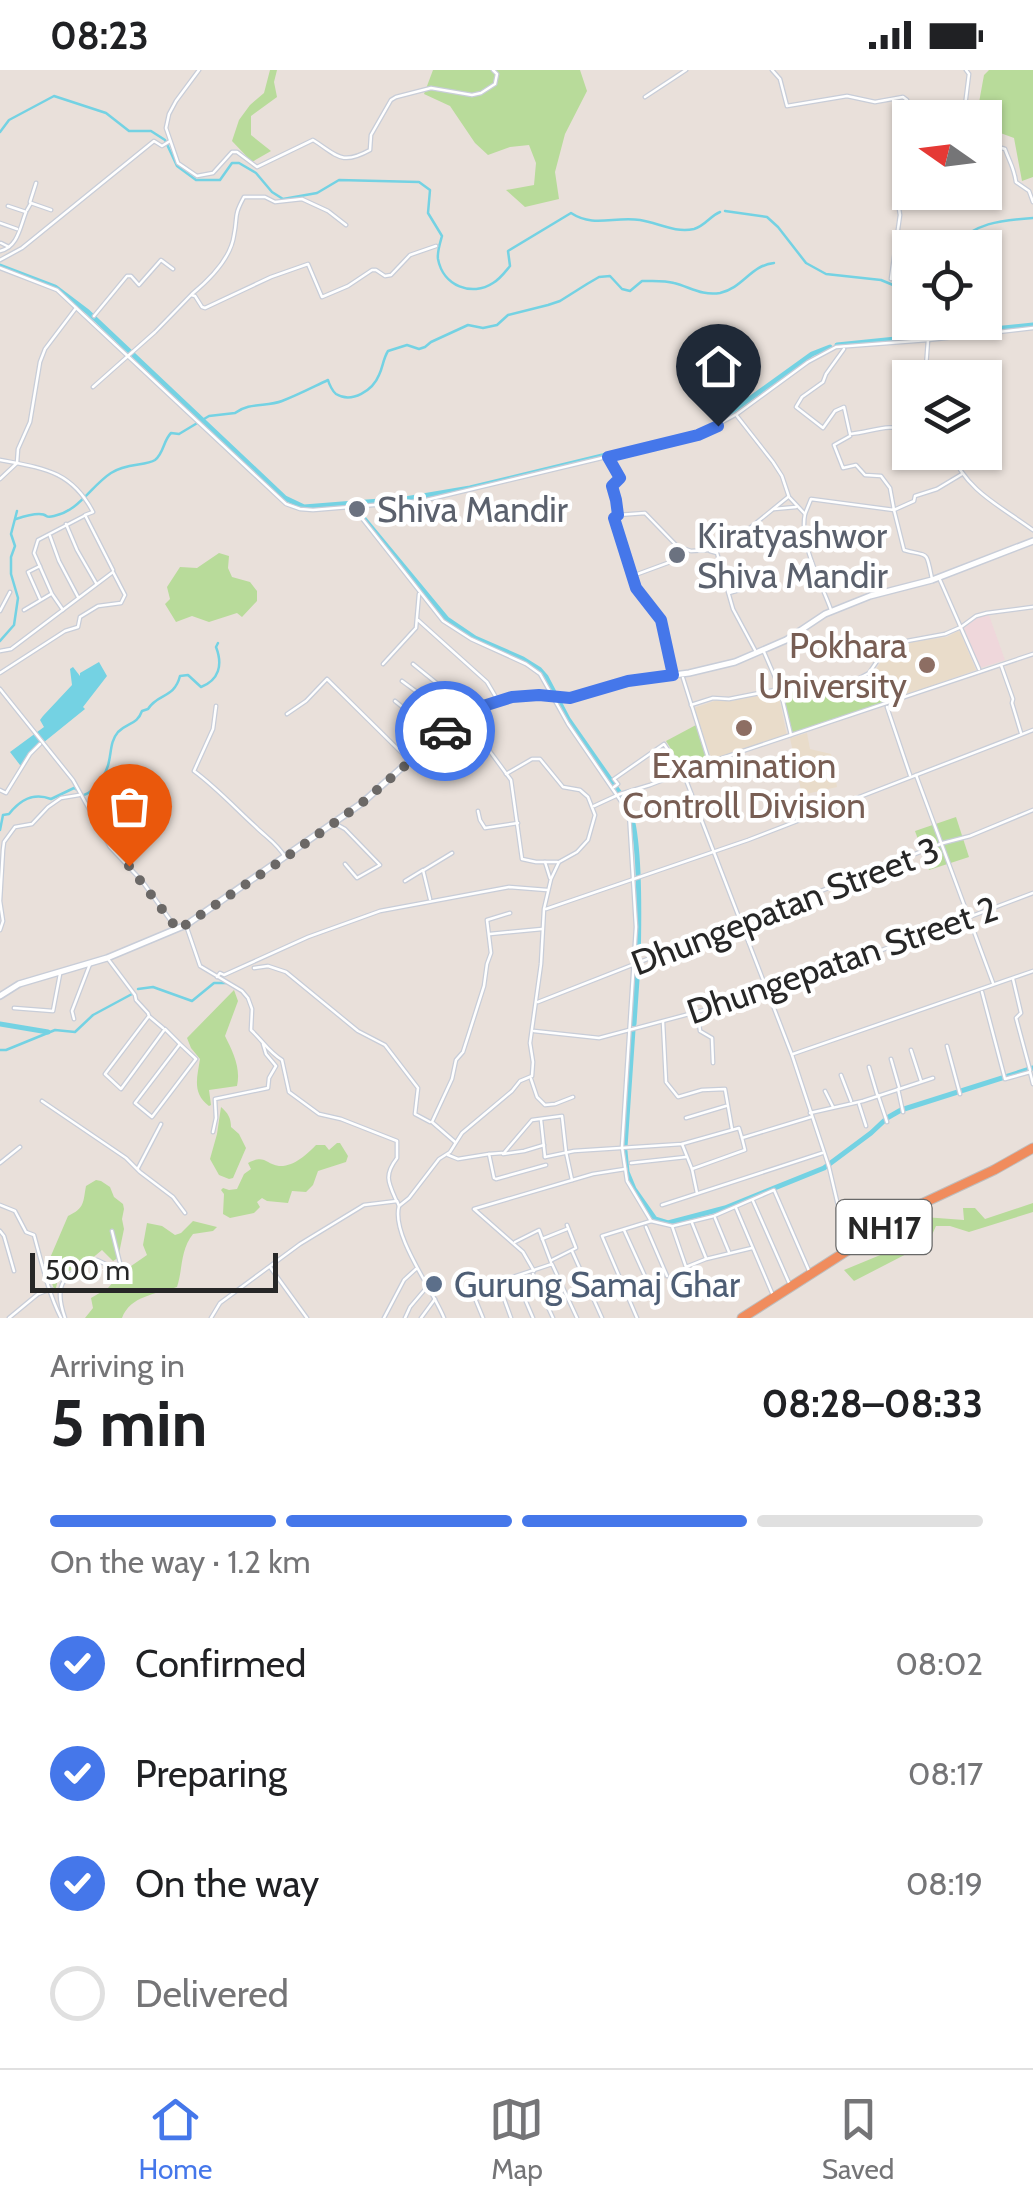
<!DOCTYPE html>
<html lang="en">
<head>
<meta charset="utf-8">
<style>
  body { margin:0; font-family:Cabin,sans-serif; background:#f2f2f2; color:#202124; height:100vh; display:flex; flex-direction:column; font-size:38px; white-space:nowrap }
  * { box-sizing:border-box; margin:0 }
  p { font-size:32px; color:#757577 }
  .icon { flex:none; width:55px; height:55px; fill:none; stroke:currentColor; stroke-width:2; stroke-linecap:round; stroke-linejoin:round }
  .map { position:relative; height:1248px; overflow:hidden }
  .panel { display:flex; flex-direction:column; background:#fff; flex:1 }
  .panel>* { flex:none }
  .needle { width:65px; rotate:284deg }
  .fabs { position:absolute; left:892px; top:30px; display:grid; gap:20px }
  .fabs a { display:grid; place-items:center; width:110px; height:110px; border-radius:0px; background:#fff; box-shadow:0 2px 8px #0004; font-size:50px }
  .scale { position:absolute; left:30px; bottom:25px; width:248px; box-sizing:border-box; padding-left:10px; border:5px solid #272727; border-top:0; font-size:28px; line-height:35px; white-space:nowrap; color:#272727; -webkit-text-stroke:8px #fff; paint-order:stroke }
  .pin { position:absolute; display:grid; place-items:center; width:85px; height:85px; color:#fff; margin:-102px -42px; border-radius:50% 50% 50% 0; rotate:-45deg; box-shadow:0 0 10px #0007 }
  .pin .icon { rotate:45deg }
  .courier { position:absolute; display:grid; place-items:center; width:100px; height:100px; margin:-50px; border:8px solid #4577ea; border-radius:50%; background:#fff; color:#222; box-shadow:0 2px 12px #0007 }
  .overview em { font-style:normal; font-weight:700 }
  .overview div { display:flex; flex-direction:column-reverse }
  .overview { display:flex; align-items:center; justify-content:space-between; height:170px; padding:0 50px }
  h1 { font-size:65px; font-weight:700; line-height:75px }
  .bar { display:grid; grid-template-columns:repeat(4,1fr); gap:15px 10px; align-content:center; height:120px; padding:0 50px }
  .bar i { height:12px; border-radius:8px; background:#e0e0e0 }
  .bar .active { background:#4577ea }
  .bar p { grid-column:span 4 }
  ol { padding:0 50px; list-style:none }
  li { display:flex; align-items:center; gap:30px; height:110px }
  li p { margin-inline-start:auto }
  li .icon { padding:10px; border-radius:50%; background:#4577ea; color:#fff; stroke-width:4 }
  li:last-child { color:#757577 }
  li i { width:55px; height:55px; border:5px solid #e0e0e0; border-radius:50% }
  .status { display:flex; justify-content:space-between; align-items:center; height:70px; padding:0 50px; background:#fff; direction:ltr }
  .status svg { height:28px; fill:currentColor }
  .menu { display:flex; justify-content:space-around; align-items:center; height:140px; border-top:2px solid #e0e0e0; background:#fff; font-size:28px; color:#757577 }
  .menu a { display:grid; justify-items:center; gap:5px }
  .menu .active { color:#4577ea }
  .map>svg:first-child { display:block }
</style>
</head>
<body>
<div class="status"><b>08:23</b><svg viewBox="0 0 49 12"><path d="M0 12V9h3v3zM5 12V6h3v6zM10 12V3h3v9zM15 12V0h3v12zM26 1h20v11H26zM47 4h2v5h-2z"/></svg></div>
<div class="map">
<svg width="1033" height="1248" viewBox="0 0 1033 1248">
  <rect width="100%" height="100%" fill="#e9e0da"/>
  <!-- education -->
  <g fill="#e9dcca">
    <path d="M958,561L960,562L976,600L887,632L875,601L888,580L909,572L947,567Z"/>
    <path d="M778,622L787,666L712,690L694,638L720,629L731,631Z"/>
    <path d="M807,663L810,679L831,684L837,717L802,725L790,668Z"/>
  </g>
  <!-- medical -->
  <path fill="#efd7db" d="M985,545H989L1005,590L980,598L964,558L977,548Z"/>
  <!-- green -->
  <g fill="#b8db9a">
    <path d="M270,0H277L274,12L277,27L251,46V65L271,81L252,92L232,71L239,50L250,35L264,23Z"/>
    <path d="M433,0H580L587,21L565,64L555,102L559,129L525,137L506,120L534,115L536,93L529,75L510,77L488,85L475,73L450,36L424,24Z"/>
    <path d="M989,0H1033V107L1022,111L1014,68L995,61L978,38L984,5Z"/>
    <path d="M219,483L229,486L228,498L232,507L250,512L257,521V531L242,547L237,543L209,552L192,546L176,552L165,534L170,529L167,517L180,497L197,498Z"/>
    <path d="M875,601L887,632L792,664L783,622C794,622 804,625 815,624C837,624 859,614 875,601Z"/>
    <path d="M696,655L707,691L684,700L666,671Z"/>
    <path d="M956,747L969,787L929,800L915,761Z"/>
    <path d="M234,920L238,931L225,966C233,982 241,998 237,1016L209,1020L211,1035L209,1036C192,1023 197,1008 200,989L191,978L187,968Z"/>
    <path d="M221,1037C228,1043 231,1048 231,1057L239,1064L246,1078L233,1108L229,1109L219,1105L210,1089L217,1064Z"/>
    <path d="M337,1073H340L348,1086L346,1092L318,1101L313,1115L306,1122L292,1121L288,1133L267,1131L262,1128L257,1132L260,1137L254,1143L230,1148L223,1144L224,1124L221,1120L223,1118L229,1120L237,1119L244,1104L251,1099L248,1093C265,1084 265,1094 279,1096C294,1097 307,1084 316,1075H325L329,1080Z"/>
    <path d="M96,1110L101,1111L110,1117L114,1127L123,1134L124,1139L122,1149L124,1159L118,1188L113,1191L102,1180L84,1195L59,1205L55,1222L45,1193L50,1188L68,1146C85,1138 83,1132 86,1116Z"/>
    <path d="M1033,1133V1142L969,1162L950,1156H936L931,1167L918,1178L854,1211L844,1200L907,1174L921,1165L924,1147L964,1150L963,1138H975L985,1149Z"/>
    <path d="M193,1151L217,1157L213,1161L193,1164C180,1180 183,1199 177,1217C156,1224 130,1226 122,1248H85L93,1238L91,1228L108,1218L121,1203L147,1185L143,1175L147,1153L162,1156L175,1165L181,1163Z"/>
  </g>
  <!-- water -->
  <path fill="#74d2e3" d="M99,592L107,606L83,637L85,639L33,681L24,696L20,695L10,682L44,657L40,650L43,646L72,615L70,599L73,597L80,606V603Z"/>
  <g fill="none" stroke-linecap="round" stroke-linejoin="round">
    <!-- stream -->
    <g stroke="#74d2e3" stroke-width="2.5">
      <path d="M0,62L9,50L54,26L106,43L129,61H151L165,70L177,96L196,110H220L232,93H239L256,103L272,122L283,129L317,123L339,110L419,112L430,120L428,143L442,166C440,173 437,182 438,189C443,216 472,227 493,213C500,209 505,202 510,196L508,181L571,143C594,158 614,146 640,150C659,153 674,163 694,159C705,156 710,146 720,142"/>
      <path d="M725,141L767,147L778,157L806,193L826,204L881,210L910,222"/>
      <path d="M951,178C973,153 1001,150 1033,148"/>
      <path d="M16,449C22,447 32,444 39,444C50,444 43,449 54,446C79,441 91,416 111,403C126,393 146,396 155,390C164,383 163,371 171,363L179,364L209,346L235,343C249,332 267,337 282,331C298,325 313,317 328,310C329,314 333,322 336,324C352,334 373,320 379,305C383,297 383,289 388,281L407,275L419,279L425,277L431,272L468,255L483,258L497,255L508,245L548,235L560,231L587,214L599,207L610,206L622,219L630,221L642,211C652,211 664,210 674,213C690,217 702,226 720,223C743,218 751,195 774,193"/>
      <path d="M0,571L14,555L18,528L11,504V487L15,476L11,464L17,441"/>
      <path d="M84,725C94,721 95,717 102,708C114,691 107,675 118,662C128,652 137,655 142,641L148,639C158,623 174,629 180,606L188,605L201,617C219,610 223,595 216,577L218,573"/>
      <path d="M0,760L3,745L9,744C20,730 33,722 51,729L74,718L79,721"/>
      <path d="M138,919L153,917L192,931L214,913H226"/>
      <path d="M0,980H6L55,960L75,962L93,945L132,924"/>
    </g>
    <!-- canal -->
    <g stroke="#74d2e3" stroke-width="5">
      <path d="M0,196L55,217L88,242L285,428L304,437L405,429L470,418L705,361L812,284L830,277"/>
      <path d="M837,275L1033,255"/>
      <path d="M355,434L361,445L447,549L475,568L523,589L539,599L546,607L568,649L626,732C642,758 639,858 638,892"/>
      <path d="M0,954L48,962"/>
      <path d="M634,954L638,895"/>
      <path d="M625,1077L633,960"/>
      <path d="M625,1081L627,1102L634,1119L655,1149L668,1153L725,1138L824,1098L871,1063L887,1048L901,1040L1033,998"/>
    </g>
    <defs>
      <g id="street">
        <path d="M199,0L176,31L169,44L166,58L178,93L197,106L213,103L232,82H237L257,97L313,70C337,85 341,96 370,80L371,65L391,30L396,27L431,18L472,25L481,23L495,14L497,4L493,0"/>
        <path d="M772,0L780,9L787,36L847,26L875,32L903,27L907,30L900,90L903,111L898,132L900,145L891,209"/>
        <path d="M966,0L969,4L965,36L969,48"/>
        <path d="M645,27L686,0"/>
        <path d="M985,73L1005,79C1010,93 1014,97 1016,112L1029,121L1033,132"/>
        <path d="M30,132L36,113"/>
        <path d="M27,140L31,133L51,140"/>
        <path d="M0,153L17,159"/>
        <path d="M1,173L9,177"/>
        <path d="M0,181C18,177 20,157 26,142L8,136"/>
        <path d="M0,190L22,178L154,71L162,76L170,71"/>
        <path d="M0,198L57,220L286,434L300,439L313,440L422,431L698,365L737,344L808,292L836,277L928,270L1033,258"/>
        <path d="M192,224C209,210 231,188 234,165C238,146 233,147 244,127H265L275,132L302,129L328,141L346,155"/>
        <path d="M94,246L127,206H131L139,215L161,190L173,199"/>
        <path d="M928,270L926,297L928,308"/>
        <path d="M844,279L826,304L823,312L802,327L796,337L823,358L835,341L844,337L850,364C871,362 889,353 910,360"/>
        <path d="M93,317L155,262L191,225L195,226L202,237L205,238L271,207L308,194L322,227L348,216L372,200H376L385,206L391,205L410,185L436,176"/>
        <path d="M737,346L773,392L782,406L789,427L805,444C799,473 821,512 831,540"/>
        <path d="M951,382C966,421 1002,437 1033,460"/>
        <path d="M609,388L620,407L612,416L616,430L618,443"/>
        <path d="M0,390C42,398 71,400 93,442L85,445L113,500"/>
        <path d="M0,409L17,393L18,379L30,352L40,292L45,279L76,238"/>
        <path d="M353,437L443,551L471,569L526,594L540,604L568,654L629,743L636,857L622,1077L627,1111L651,1151"/>
        <path d="M774,439L796,437"/>
        <path d="M805,444L811,429L894,440L890,418L881,406L865,405L856,395L843,398L834,375L850,366"/>
        <path d="M618,445L645,443L677,476L691,481L709,480L724,479L788,427"/>
        <path d="M618,445L614,448L636,518L661,550L673,603"/>
        <path d="M66,454L77,480L96,513"/>
        <path d="M50,466L59,491L78,527"/>
        <path d="M710,481L717,483L733,539L755,580"/>
        <path d="M40,496L28,502L40,529"/>
        <path d="M635,505L673,491L671,478L677,476"/>
        <path d="M932,509C926,479 929,487 904,480L894,440L914,431L915,426L937,419L962,404"/>
        <path d="M940,510L979,599"/>
        <path d="M729,523L739,520"/>
        <path d="M24,540L51,524"/>
        <path d="M63,540L52,524L34,483L38,470L84,446"/>
        <path d="M0,541L10,522"/>
        <path d="M418,550L487,612L497,629"/>
        <path d="M0,581L11,579L113,502L125,525L121,533L98,536L80,547L78,557L65,561L0,603"/>
        <path d="M764,582L780,619L791,665"/>
        <path d="M383,594L416,558L419,524"/>
        <path d="M413,594L466,637L483,672L511,710L522,789L536,792H557"/>
        <path d="M1001,595L1013,629L1012,633L1021,663"/>
        <path d="M683,608L709,691"/>
        <path d="M402,611L429,631L449,656"/>
        <path d="M0,619L73,710L110,777L142,811L176,858"/>
        <path d="M395,631L437,665"/>
        <path d="M691,635L713,628L729,629L780,619L819,622L845,616L869,603L886,578L896,573L945,564L961,557L976,546L987,543L1033,537"/>
        <path d="M216,636L213,659L194,701C217,718 235,738 256,757C267,768 277,773 285,787"/>
        <path d="M887,637L910,705"/>
        <path d="M287,644L306,631L327,609L408,689"/>
        <path d="M916,705L993,913"/>
        <path d="M614,717L618,714L614,709L664,674L683,702L792,985L829,1097L848,1178"/>
        <path d="M0,720L6,723L30,684L40,674"/>
        <path d="M594,736L620,724L650,715L710,692L1033,584"/>
        <path d="M478,741L480,750L485,758L518,753"/>
        <path d="M336,754L345,759L380,795L357,808L345,794"/>
        <path d="M545,792L550,808"/>
        <path d="M424,800L452,783"/>
        <path d="M405,811L423,800L430,829"/>
        <path d="M546,839L748,770L1033,660"/>
        <path d="M187,858L200,896L242,921L248,928L252,939L251,960C262,970 269,982 282,990L289,1022L319,1044L341,1049L397,1071V1088C384,1105 388,1112 396,1130"/>
        <path d="M0,860L3,851L0,831L3,780L4,772L15,757L32,754L48,737L61,728L79,725"/>
        <path d="M490,864L542,859"/>
        <path d="M108,889L135,925L136,930L148,943L149,946L105,1004L121,1019L165,959L180,974L135,1033L152,1047L196,989L180,974"/>
        <path d="M254,898L268,896L286,902L358,961L385,975L418,1018L415,1044L430,1052"/>
        <path d="M217,907L220,903L224,905L308,867L380,841L509,817L547,820"/>
        <path d="M1013,909L1021,943L1016,948L1030,1000"/>
        <path d="M982,922L1005,1009L1030,1002L1033,1014"/>
        <path d="M538,932L943,773L970,766L1033,740"/>
        <path d="M14,938L53,941L60,904"/>
        <path d="M698,944L700,961L712,968L713,993"/>
        <path d="M150,947L163,958"/>
        <path d="M74,949L72,941L90,894"/>
        <path d="M663,952L666,1012L678,1027L702,1020L725,1019L732,1059"/>
        <path d="M534,961L599,968L768,923L1033,823"/>
        <path d="M947,976L960,1024"/>
        <path d="M911,980L921,1011"/>
        <path d="M793,984L1033,901"/>
        <path d="M891,989L899,1017"/>
        <path d="M869,997L877,1024"/>
        <path d="M841,1005L851,1031"/>
        <path d="M531,1009L537,1027L545,1035L555,1034L573,1027"/>
        <path d="M898,1019L903,1042"/>
        <path d="M825,1021L833,1037"/>
        <path d="M878,1025L887,1052"/>
        <path d="M42,1031L126,1088L140,1102L173,1127L185,1143"/>
        <path d="M859,1034L866,1056"/>
        <path d="M810,1043L863,1031L933,1008"/>
        <path d="M686,1048L726,1036"/>
        <path d="M541,1050L545,1087"/>
        <path d="M213,1062L216,1048L215,1029L268,1018L269,1008L276,996L266,984L263,974"/>
        <path d="M455,1072L432,1052L452,1009L456,990L463,982L484,916L487,894L491,883L487,850L510,843"/>
        <path d="M682,1074L692,1099L697,1123"/>
        <path d="M544,1075L524,1081L503,1084L532,1050L562,1046L566,1082L572,1110"/>
        <path d="M502,1083L489,1084L494,1108L496,1109L546,1095"/>
        <path d="M448,1085L458,1089L489,1084"/>
        <path d="M545,1087L574,1081L682,1074L739,1058L742,1068"/>
        <path d="M0,1093L20,1077"/>
        <path d="M631,1093L686,1087"/>
        <path d="M138,1098L161,1054"/>
        <path d="M692,1099L745,1080L742,1068L811,1047"/>
        <path d="M753,1131L790,1215"/>
        <path d="M0,1135L15,1141L26,1162L34,1165C42,1194 48,1222 61,1248"/>
        <path d="M662,1135L822,1083"/>
        <path d="M399,1136C391,1165 433,1220 444,1248"/>
        <path d="M736,1138L772,1223"/>
        <path d="M715,1148L729,1182"/>
        <path d="M692,1153L706,1188"/>
        <path d="M673,1156L714,1146L774,1120L810,1203"/>
        <path d="M646,1157L667,1206"/>
        <path d="M624,1160L649,1215L629,1225"/>
        <path d="M0,1161L4,1166L14,1201"/>
        <path d="M542,1169L567,1159"/>
        <path d="M515,1172L539,1160L551,1192"/>
        <path d="M572,1181L602,1248"/>
        <path d="M552,1190L576,1178L567,1155"/>
        <path d="M270,1197L307,1248"/>
        <path d="M534,1201L523,1182L474,1139L593,1104L625,1099"/>
        <path d="M533,1204L553,1248"/>
        <path d="M516,1208L533,1248"/>
        <path d="M472,1221L483,1248"/>
        <path d="M9,1248L38,1224L51,1219"/>
        <path d="M65,1248C52,1211 65,1205 97,1190L118,1200L121,1197L112,1161"/>
        <path d="M211,1248L220,1233L300,1174L364,1135L397,1131L399,1136L409,1128L439,1089L450,1082L462,1063L512,1021L520,1011L532,1006L533,992L530,973L541,894L544,839L551,809L559,792L577,782L588,770L595,745L588,727L580,720L563,717L540,689H532L506,704"/>
        <path d="M384,1248L404,1210L416,1199"/>
        <path d="M405,1248L410,1237L427,1217"/>
        <path d="M421,1248L435,1229"/>
        <path d="M511,1248L498,1212L552,1194L577,1248"/>
        <path d="M637,1248L602,1166L651,1151L672,1156L686,1197L706,1189L752,1178"/>
      </g>
      <path id="secondary" d="M0,926L19,914L107,888L186,855L362,733L434,669L477,638L512,627L539,625L570,628L628,611L689,603L735,592L786,570L825,544L870,526L932,510L1033,471"/>
      <path id="highway" d="M742,1248L917,1136L994,1100L1033,1078"/>
    </defs>
    <!-- street casing -->
    <use href="#street" stroke="#c8cdd8" stroke-width="5"/>
    <!-- secondary casing -->
    <use href="#secondary" stroke="#c8cdd8" stroke-width="8"/>
    <!-- highway casing -->
    <use href="#highway" stroke="#bebebe" stroke-width="11"/>
    <!-- street -->
    <use href="#street" stroke="#fff" stroke-width="2.5"/>
    <!-- secondary -->
    <use href="#secondary" stroke="#fff" stroke-width="5"/>
    <!-- highway -->
    <use href="#highway" stroke="#f08c5d" stroke-width="9"/>
  </g>
  <g fill="none" stroke-linecap="round" stroke-linejoin="round">
    <!-- done -->
    <path stroke="#6b6866" stroke-width="10" stroke-dasharray="0 18" d="M129,796L178,860L285,788L362,733L445,661"/>
    <!-- route -->
    <path stroke="#4577ea" stroke-width="12" d="M445,661L477,638L512,627L539,625L570,628L628,611L673,605L661,550L636,518L614,448L618,445L616,430L612,416L620,408L608,387L698,365L718,356"/>
  </g>
  <!-- markers -->
  <g fill="#6b7280" stroke="#fff" stroke-width="4">
    <circle cx="357" cy="439" r="10"/>
    <circle cx="677" cy="485" r="10"/>
  </g>
  <g fill="#8d6e63" stroke="#fff" stroke-width="4">
    <circle cx="927" cy="595" r="10"/>
    <circle cx="744" cy="658" r="10"/>
  </g>
  <circle fill="#5c6f8a" stroke="#fff" stroke-width="4" cx="434" cy="1214" r="10"/>
  <g text-anchor="middle" dominant-baseline="central" stroke-width="9" stroke-linejoin="round" paint-order="stroke">
    <!-- shield labels -->
    <rect fill="#fff" stroke="#686868" stroke-width="2.5" x="836.5" y="1130" width="95" height="54" rx="8"/>
    <g font-size="32" font-weight="bold" fill="#272727">
      <text x="884" y="1157">NH17</text>
    </g>
    <!-- worship labels -->
    <g font-size="35" fill="#5b616d" stroke="#fff" text-anchor="start">
      <text x="377" y="439">Shiva Mandir</text>
      <text x="697" y="465">Kiratyashwor<tspan x="697" dy="40">Shiva Mandir</tspan></text>
    </g>
    <!-- education labels -->
    <g font-size="35" fill="#785e54" stroke="#fff" text-anchor="end">
      <text x="907" y="575">Pokhara<tspan x="907" dy="40">University</tspan></text>
      <text x="744" y="695" text-anchor="middle">Examination<tspan x="744" dy="40">Controll Division</tspan></text>
    </g>
    <!-- street labels -->
    <g font-size="35" fill="#272727" stroke="#fff">
      <text transform="translate(785 836) rotate(-21)">Dhungepatan Street 3</text>
      <text transform="translate(842 890) rotate(-19)">Dhungepatan Street 2</text>
    </g>
    <!-- service labels -->
    <g font-size="35" fill="#4e5e75" stroke="#fff" text-anchor="start">
      <text x="454" y="1214">Gurung Samaj Ghar</text>
    </g>
  </g>
</svg>
<div class="fabs">
<a><svg class="needle" viewBox="-14 -14 28 28"><path d="M0-13l5 13h-10z" fill="#e53935"/><path d="M0 13l5-13h-10z" fill="#757577"/></svg></a>
<a><svg class="icon" aria-label="locate" viewBox="0 0 24 24"><circle cx="12" cy="12" r="6"/><path d="M12 2v4M12 18v4M2 12h4M18 12h4"/></svg></a>
<a><svg class="icon" aria-label="layers" viewBox="0 0 24 24"><path d="M12 4l9 5-9 5-9-5zM3 14l9 5 9-5"/></svg></a>
</div>
<div class="scale">500 m</div>
<div class="pin" style="left:129px;top:796px;background:#ea580c"><svg class="icon" aria-label="bag" viewBox="0 0 24 24"><path d="M5 8h14l-1 12H6zM9 8a3 3 0 0 1 6 0"/></svg></div>
<div class="pin" style="left:718px;top:356px;background:#1f2937"><svg class="icon" aria-label="home" viewBox="0 0 24 24"><path d="M3 11l9-7 9 7M6 9v11h12V9"/></svg></div>
<div class="courier" style="left:445px;top:661px"><svg class="icon" aria-label="car" viewBox="0 0 24 24"><path d="M5 17H2v-5l4-1 3-4h7l3 4 3 1v5h-3M9 17h6M6 11h13"/><circle cx="7" cy="17" r="2"/><circle cx="17" cy="17" r="2"/></svg></div>
</div>
<section class="panel">
<div class="overview"><div><h1>5 min</h1><p>Arriving in</p></div><em>08:28–08:33</em></div>
<div class="bar"><i class="active"></i><i class="active"></i><i class="active"></i><i></i><p>On the way · 1.2 km</p></div>
<ol>
<li><svg class="icon" aria-label="check" viewBox="0 0 24 24"><path d="M5 12l5 5 9-10"/></svg>Confirmed<p>08:02</p></li>
<li><svg class="icon" aria-label="check" viewBox="0 0 24 24"><path d="M5 12l5 5 9-10"/></svg>Preparing<p>08:17</p></li>
<li><svg class="icon" aria-label="check" viewBox="0 0 24 24"><path d="M5 12l5 5 9-10"/></svg>On the way<p>08:19</p></li>
<li><i></i>Delivered</li>
</ol>
</section>
<nav class="menu">
<a class="active"><svg class="icon" aria-label="home" viewBox="0 0 24 24"><path d="M3 11l9-7 9 7M6 9v11h12V9"/></svg>Home</a>
<a><svg class="icon" aria-label="map" viewBox="0 0 24 24"><path d="M3 6l6-2 6 2 6-2v14l-6 2-6-2-6 2zM9 4v14M15 6v14"/></svg>Map</a>
<a><svg class="icon" aria-label="saved" viewBox="0 0 24 24"><path d="M7 4h10v16l-5-4-5 4z"/></svg>Saved</a>
</nav>
</body>
</html>
